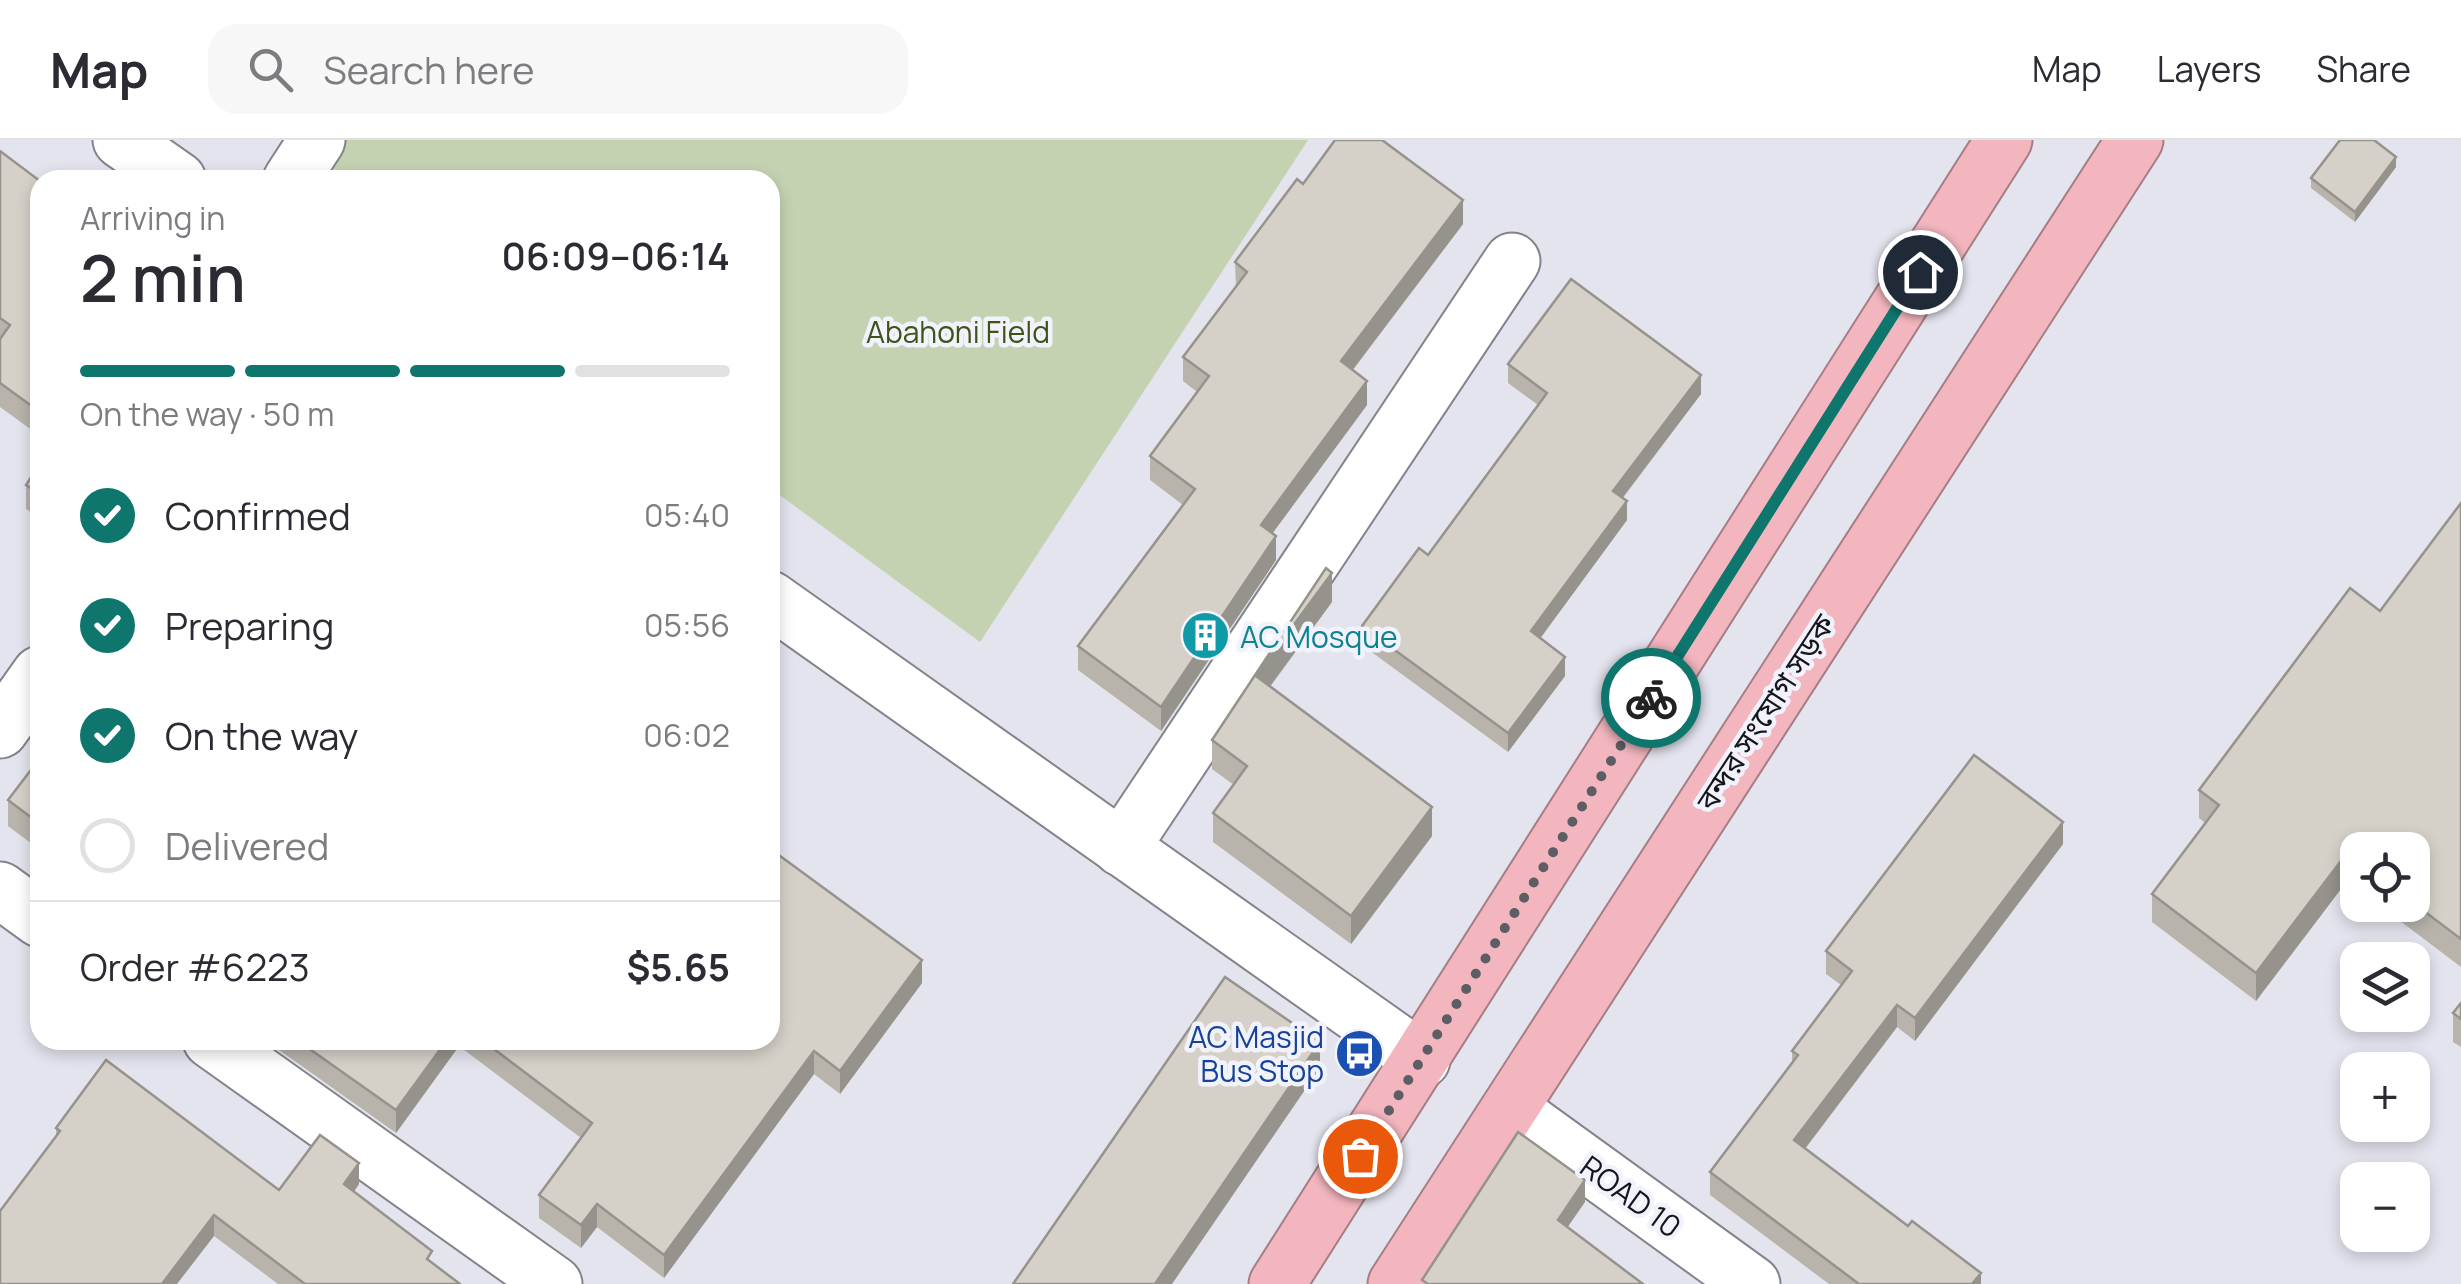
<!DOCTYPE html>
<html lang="en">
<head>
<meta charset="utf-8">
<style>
  body { margin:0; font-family:Manrope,"Noto Sans Bengali",sans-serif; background:#f7f7f7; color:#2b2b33; height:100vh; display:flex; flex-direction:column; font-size:38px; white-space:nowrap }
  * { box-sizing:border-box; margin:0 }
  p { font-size:32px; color:#7c7c81 }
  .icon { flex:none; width:55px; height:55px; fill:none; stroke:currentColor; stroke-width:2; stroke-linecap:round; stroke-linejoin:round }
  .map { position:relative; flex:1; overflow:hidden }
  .drawer { position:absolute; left:30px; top:30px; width:750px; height:880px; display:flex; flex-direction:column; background:#fff; border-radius:30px; box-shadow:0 5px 15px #0003 }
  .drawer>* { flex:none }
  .controls { position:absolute; left:2340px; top:692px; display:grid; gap:20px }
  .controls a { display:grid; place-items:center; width:90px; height:90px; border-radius:20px; background:#fff; box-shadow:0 5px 15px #0003; font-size:50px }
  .pin { position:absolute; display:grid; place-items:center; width:85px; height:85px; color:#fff; margin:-42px; border:5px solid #fff; border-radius:50%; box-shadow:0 2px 10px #0007 }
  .courier { position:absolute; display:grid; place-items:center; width:100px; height:100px; margin:-50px; border:8px solid #0f766e; border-radius:50%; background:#fff; color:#222; box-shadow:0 2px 12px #0007 }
  .headline em { font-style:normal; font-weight:600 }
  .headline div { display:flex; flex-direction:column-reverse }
  .headline { display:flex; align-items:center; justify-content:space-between; height:170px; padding:0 50px }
  h1 { font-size:65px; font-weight:600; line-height:75px }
  .bar { display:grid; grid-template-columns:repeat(4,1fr); gap:15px 10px; align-content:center; height:120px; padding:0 50px }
  .bar i { height:12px; border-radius:8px; background:#e1e1e2 }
  .bar .active { background:#0f766e }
  .bar p { grid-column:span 4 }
  .line { display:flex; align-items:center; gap:25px; padding:0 50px; border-top:2px solid #e1e1e2 }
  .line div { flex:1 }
  ol { padding:0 50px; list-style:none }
  li { display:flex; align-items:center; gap:30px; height:110px }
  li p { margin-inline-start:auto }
  li .icon { padding:10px; border-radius:50%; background:#0f766e; color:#fff; stroke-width:4 }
  li:last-child { color:#7c7c81 }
  li i { width:55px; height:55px; border:5px solid #e1e1e2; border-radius:50% }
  header { display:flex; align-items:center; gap:60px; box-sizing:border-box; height:140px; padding:0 50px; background:#fff; border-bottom:2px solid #e1e1e2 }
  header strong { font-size:48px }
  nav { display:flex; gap:55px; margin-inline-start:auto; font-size:35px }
  .search { width:700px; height:90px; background:#f7f7f7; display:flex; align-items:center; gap:25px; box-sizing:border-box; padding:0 35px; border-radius:30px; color:#7c7c81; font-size:38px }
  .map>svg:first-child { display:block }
</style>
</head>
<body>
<header>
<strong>Map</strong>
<div class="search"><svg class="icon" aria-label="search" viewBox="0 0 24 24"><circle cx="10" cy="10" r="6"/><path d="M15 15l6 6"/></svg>Search here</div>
<nav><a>Map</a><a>Layers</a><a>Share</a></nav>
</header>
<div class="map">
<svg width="2461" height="1144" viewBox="0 0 2461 1144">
  <rect width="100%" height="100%" fill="#e3e4ee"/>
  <!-- green -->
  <path fill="#c5d2b2" d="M330,0H1308L980,502L770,348V40H349L319,18Z"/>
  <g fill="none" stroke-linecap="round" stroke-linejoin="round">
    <defs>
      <g id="minor">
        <path d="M121,0L178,40"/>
        <path d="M291,40L317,0"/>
        <path d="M770,459L1422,920"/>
        <path d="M0,590L40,534"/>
        <path d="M1121,708L1512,121"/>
        <path d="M0,750L40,779"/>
        <path d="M211,900L554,1144"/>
        <path d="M1510,969L1752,1144"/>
      </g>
      <g id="highway">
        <path d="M1277,1144L2004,0"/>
        <path d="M1396,1144L2135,0"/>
      </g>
    </defs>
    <!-- minor casing -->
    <use href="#minor" stroke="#83838c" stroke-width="59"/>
    <!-- highway casing -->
    <use href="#highway" stroke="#a57e85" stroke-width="59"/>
    <!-- minor -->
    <use href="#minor" stroke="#fff" stroke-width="55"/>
    <!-- highway -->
    <use href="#highway" stroke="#f3b6bf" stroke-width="55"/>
  </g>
  <!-- wall -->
  <g fill="#b8b4ac">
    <path d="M0,11L40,41V296L0,267Z"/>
    <path d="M2396,27L2355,82L2311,48V38Z"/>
    <path d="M1303,44L1463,84L1353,230L1367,265L1272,393L1276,420L1161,591L1078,530V506L1183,365L1150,340V316L1197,252L1183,241V217L1236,147L1235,122Z"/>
    <path d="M1508,224L1701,254L1623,358L1627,380L1540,498L1565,536L1508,612L1362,505V486L1428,415L1538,265L1508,243Z"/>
    <path d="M40,323V378L26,369V345Z"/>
    <path d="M2461,363V827L2379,765H2412V710H2358V749L2347,741L2256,861L2152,782V754L2205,683L2199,678V650L2380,471Z"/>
    <path d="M1332,462L1270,547L1432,696L1351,804L1213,702V673L1234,645L1212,629V600Z"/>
    <path d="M40,618V710L8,686V660Z"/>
    <path d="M2063,704L1915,901L1897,887L1805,1009L1981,1144H1829L1710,1055V1032L1792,924V911L1841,845L1826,834V811Z"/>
    <path d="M922,843L840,954L814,934L664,1138L597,1087L581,1108L539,1078V1055L581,998L459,906L396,993L265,900H770Z"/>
    <path d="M2461,863V907L2453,902V873Z"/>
    <path d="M56,988L279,1050L359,1044L354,1052L432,1123L460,1144H278L214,1096L56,997Z"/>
  </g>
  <!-- shaded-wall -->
  <g fill="#96928c">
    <path d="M2396,17V27L2355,82V72Z"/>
    <path d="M1463,60V84L1341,245V221Z"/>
    <path d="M1701,235V254L1613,370V351Z"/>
    <path d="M1367,241V265L1261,409V385Z"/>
    <path d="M1627,361V380L1531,511V491Z"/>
    <path d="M1276,396V420L1161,591V567Z"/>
    <path d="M1332,433V462L1256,565V536Z"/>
    <path d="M1565,517V536L1508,612V593Z"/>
    <path d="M1432,667V696L1351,804V776Z"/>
    <path d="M2063,682V704L1915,901V878Z"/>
    <path d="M2347,713V741L2256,861V833Z"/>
    <path d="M922,820V843L840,954V931Z"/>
    <path d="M1897,865V887L1794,1023V1000Z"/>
    <path d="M447,900H459V906L396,993V970Z"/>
    <path d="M1320,902V928L1172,1144H1155Z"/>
    <path d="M814,911V934L664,1138V1115Z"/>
    <path d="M359,1023V1044L344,1065V1044Z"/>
    <path d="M1585,1040V1062L1558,1101V1080Z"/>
    <path d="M597,1064V1087L581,1108V1085Z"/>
    <path d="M214,1075V1096L177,1144H162Z"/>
    <path d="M1981,1133V1144H1972Z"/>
  </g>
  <!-- building -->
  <g fill="#d6d1c8" stroke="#96928c" stroke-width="2.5">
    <path d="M1335,0H1382L1463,60L1341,221L1367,241L1261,385L1276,396L1161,567L1078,506L1195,349L1150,316L1209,236L1183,217L1247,132L1235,122L1297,39L1303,44Z"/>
    <path d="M2340,0H2374L2396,17L2355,72L2311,38Z"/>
    <path d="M0,11L40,41V272L0,243V199L10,185L0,178Z"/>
    <path d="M1571,139L1701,235L1613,351L1627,361L1531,491L1565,517L1508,593L1362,486L1419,408L1428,415L1547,253L1508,224Z"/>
    <path d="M40,323V354L26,345Z"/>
    <path d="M2461,363V799L2412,762V710H2358V721L2347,713L2256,833L2152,754L2219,665L2199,650L2350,448L2380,471Z"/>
    <path d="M1326,428L1332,433L1256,536L1432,667L1351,776L1213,673L1247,626L1212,600Z"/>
    <path d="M1974,615L2063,682L1915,878L1897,865L1794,1000L1908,1086L1912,1081L1981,1133L1972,1144H1859L1710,1032L1798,915L1792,911L1852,831L1826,811Z"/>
    <path d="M40,618V684L8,660Z"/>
    <path d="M776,713L922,820L840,931L814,911L664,1115L597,1064L581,1085L539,1055L592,983L482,900H770V721Z"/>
    <path d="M1225,837L1320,902L1161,1135L1155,1144H1013Z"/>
    <path d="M2461,863V879L2453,873Z"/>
    <path d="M297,900H447L396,970Z"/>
    <path d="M106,920L279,1050L320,995L359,1023L344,1044L432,1111L427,1119L460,1144H305L214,1075L162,1144H0V1071L60,991L56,988Z"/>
    <path d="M1518,992L1585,1040L1558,1080L1643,1144H1428L1422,1140Z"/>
  </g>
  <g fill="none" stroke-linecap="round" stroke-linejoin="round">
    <!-- done -->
    <path stroke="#5d5e64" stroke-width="10" stroke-dasharray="0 18" d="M1360,1016L1651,558"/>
    <!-- route -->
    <path stroke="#0f766e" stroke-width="12" d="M1651,558L1920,132"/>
  </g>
  <!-- icons -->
  <defs>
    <symbol id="building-disc" viewBox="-11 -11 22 22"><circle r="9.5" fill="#0f9aa8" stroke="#f1f2fb"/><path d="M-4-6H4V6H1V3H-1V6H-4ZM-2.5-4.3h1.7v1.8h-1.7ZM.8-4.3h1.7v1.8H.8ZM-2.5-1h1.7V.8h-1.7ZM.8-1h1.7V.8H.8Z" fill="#fff"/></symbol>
    <symbol id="bus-disc" viewBox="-11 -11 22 22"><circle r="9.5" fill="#1a4fb4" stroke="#f1f2fb"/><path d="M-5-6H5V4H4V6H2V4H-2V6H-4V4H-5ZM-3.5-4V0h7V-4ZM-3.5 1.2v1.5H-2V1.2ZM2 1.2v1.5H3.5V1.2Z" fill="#fff"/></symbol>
  </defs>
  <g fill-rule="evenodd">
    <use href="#building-disc" x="1178" y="468" width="55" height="55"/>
    <use href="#bus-disc" x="1332" y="886" width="55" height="55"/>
  </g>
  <g text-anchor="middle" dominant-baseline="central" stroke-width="9" stroke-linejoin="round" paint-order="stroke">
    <!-- park labels -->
    <g font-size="30" fill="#3f5217" stroke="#f1f2fb">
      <text x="958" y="191">Abahoni Field</text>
    </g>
    <!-- culture labels -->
    <g font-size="30" fill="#0d838f" stroke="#f1f2fb" text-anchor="start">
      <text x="1240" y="496">AC Mosque</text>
    </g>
    <!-- street labels -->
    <g font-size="30" fill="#151619" stroke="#f1f2fb">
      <text transform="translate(1765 572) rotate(-57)">বন্দর সংযোগ সড়ক</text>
      <text transform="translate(1631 1056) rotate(36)">ROAD 10</text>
    </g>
    <!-- transit labels -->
    <g font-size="30" fill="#164399" stroke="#f1f2fb" text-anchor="end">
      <text x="1324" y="896">AC Masjid<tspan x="1324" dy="34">Bus Stop</tspan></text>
    </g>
  </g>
</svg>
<div class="controls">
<a><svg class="icon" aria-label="locate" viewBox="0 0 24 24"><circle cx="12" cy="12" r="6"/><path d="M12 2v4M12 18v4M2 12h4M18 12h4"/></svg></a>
<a><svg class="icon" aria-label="layers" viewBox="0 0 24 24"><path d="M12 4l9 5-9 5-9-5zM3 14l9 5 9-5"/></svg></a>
<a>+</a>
<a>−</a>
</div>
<div class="pin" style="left:1360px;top:1016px;background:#ea580c"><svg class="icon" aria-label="bag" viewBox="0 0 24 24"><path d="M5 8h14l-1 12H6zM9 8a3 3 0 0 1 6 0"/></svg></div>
<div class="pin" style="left:1920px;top:132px;background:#1f2937"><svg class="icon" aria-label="home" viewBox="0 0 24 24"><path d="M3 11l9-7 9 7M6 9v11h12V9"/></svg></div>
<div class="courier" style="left:1651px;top:558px"><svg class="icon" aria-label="bike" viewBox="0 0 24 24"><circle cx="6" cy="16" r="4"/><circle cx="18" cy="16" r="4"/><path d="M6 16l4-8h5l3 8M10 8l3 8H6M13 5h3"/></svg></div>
<section class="drawer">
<div class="headline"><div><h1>2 min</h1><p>Arriving in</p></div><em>06:09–06:14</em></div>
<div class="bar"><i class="active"></i><i class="active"></i><i class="active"></i><i></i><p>On the way · 50 m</p></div>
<ol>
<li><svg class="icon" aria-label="check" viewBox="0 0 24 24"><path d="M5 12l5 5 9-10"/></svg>Confirmed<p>05:40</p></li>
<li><svg class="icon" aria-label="check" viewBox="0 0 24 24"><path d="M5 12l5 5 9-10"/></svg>Preparing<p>05:56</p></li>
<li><svg class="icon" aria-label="check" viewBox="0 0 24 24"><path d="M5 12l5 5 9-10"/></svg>On the way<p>06:02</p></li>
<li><i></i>Delivered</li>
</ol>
<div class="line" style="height:130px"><div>Order #6223</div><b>$5.65</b></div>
</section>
</div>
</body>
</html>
